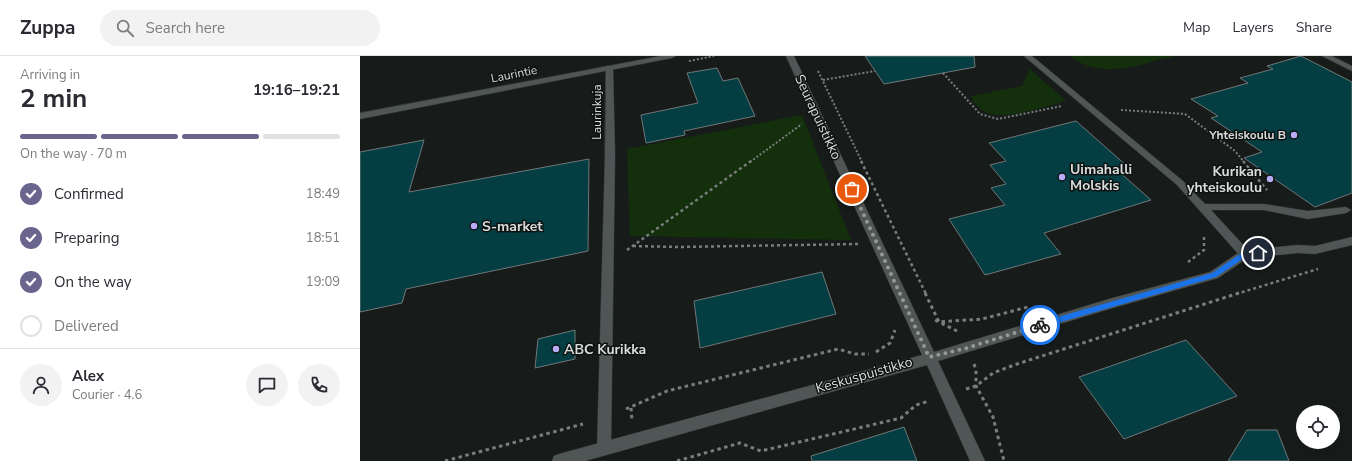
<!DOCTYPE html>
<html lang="en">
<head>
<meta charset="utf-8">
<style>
  body { margin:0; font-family:"Nunito Sans",sans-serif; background:#f2f2f3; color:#2b2b33; height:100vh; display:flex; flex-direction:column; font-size:15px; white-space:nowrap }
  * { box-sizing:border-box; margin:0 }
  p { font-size:13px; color:#7c7c81 }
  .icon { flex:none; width:22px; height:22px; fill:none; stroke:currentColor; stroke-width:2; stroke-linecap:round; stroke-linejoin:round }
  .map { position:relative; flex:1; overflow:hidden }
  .panel { display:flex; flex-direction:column; background:#fff; width:360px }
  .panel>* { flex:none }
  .tools { position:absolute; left:936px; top:349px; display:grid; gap:8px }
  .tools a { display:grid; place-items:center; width:44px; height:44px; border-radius:50%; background:#fff; box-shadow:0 4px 16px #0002; font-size:20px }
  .pin { position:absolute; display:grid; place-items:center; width:34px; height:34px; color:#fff; margin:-17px; border:2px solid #fff; border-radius:50%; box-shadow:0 1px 4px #0007 }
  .courier { position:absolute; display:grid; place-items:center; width:40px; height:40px; margin:-20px; border:3px solid #1a73e8; border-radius:50%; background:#fff; color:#222; box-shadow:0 1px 5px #0007 }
  .headline em { font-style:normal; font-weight:700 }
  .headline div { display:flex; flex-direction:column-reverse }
  .headline { display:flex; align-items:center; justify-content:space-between; height:68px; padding:0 20px }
  h1 { font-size:26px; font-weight:700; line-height:30px }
  .bar { display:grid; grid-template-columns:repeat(4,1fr); gap:6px 4px; align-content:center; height:48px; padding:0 20px }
  .bar i { height:5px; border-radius:3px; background:#e1e1e2 }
  .bar .current { background:#6a658c }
  .bar p { grid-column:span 4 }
  .line { display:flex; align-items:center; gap:10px; padding:0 20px; border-top:1px solid #e1e1e2 }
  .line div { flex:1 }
  .round { display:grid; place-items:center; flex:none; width:42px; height:42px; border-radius:21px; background:#f2f2f3 }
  ol { padding:0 20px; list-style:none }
  li { display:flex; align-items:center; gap:12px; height:44px }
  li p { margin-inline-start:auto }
  li .icon { padding:4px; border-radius:50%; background:#6a658c; color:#fff; stroke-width:4 }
  li:last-child { color:#7c7c81 }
  li i { width:22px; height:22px; border:2px solid #e1e1e2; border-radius:50% }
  header { display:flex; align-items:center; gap:24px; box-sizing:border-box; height:56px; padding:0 20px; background:#fff; border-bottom:1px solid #e1e1e2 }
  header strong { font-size:19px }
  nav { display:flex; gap:22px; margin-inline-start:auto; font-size:14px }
  .search { width:280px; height:36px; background:#f2f2f3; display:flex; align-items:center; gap:10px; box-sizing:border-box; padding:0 14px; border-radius:22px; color:#7c7c81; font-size:15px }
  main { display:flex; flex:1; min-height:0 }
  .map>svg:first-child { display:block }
</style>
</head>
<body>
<header>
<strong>Zuppa</strong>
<div class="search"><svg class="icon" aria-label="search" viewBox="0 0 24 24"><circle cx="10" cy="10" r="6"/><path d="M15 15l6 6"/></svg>Search here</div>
<nav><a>Map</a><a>Layers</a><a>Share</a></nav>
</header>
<main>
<section class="panel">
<div class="headline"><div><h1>2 min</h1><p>Arriving in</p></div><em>19:16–19:21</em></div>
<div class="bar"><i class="current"></i><i class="current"></i><i class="current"></i><i></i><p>On the way · 70 m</p></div>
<ol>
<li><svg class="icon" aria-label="check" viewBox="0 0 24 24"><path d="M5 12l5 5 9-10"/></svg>Confirmed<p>18:49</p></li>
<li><svg class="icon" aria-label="check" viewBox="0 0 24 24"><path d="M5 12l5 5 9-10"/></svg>Preparing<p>18:51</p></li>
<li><svg class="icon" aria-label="check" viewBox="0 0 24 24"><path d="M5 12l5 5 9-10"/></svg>On the way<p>19:09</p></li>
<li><i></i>Delivered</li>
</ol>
<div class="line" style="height:72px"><a class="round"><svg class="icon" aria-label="person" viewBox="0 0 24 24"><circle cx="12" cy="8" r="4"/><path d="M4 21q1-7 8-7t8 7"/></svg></a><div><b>Alex</b><p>Courier · 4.6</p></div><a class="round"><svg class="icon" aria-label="chat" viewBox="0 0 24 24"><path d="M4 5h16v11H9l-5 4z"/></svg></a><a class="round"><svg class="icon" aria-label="phone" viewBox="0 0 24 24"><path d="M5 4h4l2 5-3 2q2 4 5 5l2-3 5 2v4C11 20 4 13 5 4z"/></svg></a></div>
</section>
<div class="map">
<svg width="992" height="405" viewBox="0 0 992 405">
  <rect width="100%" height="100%" fill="#171c1b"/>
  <!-- green -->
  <g fill="#132f0b">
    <path d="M710,0H815C779,8 742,25 710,0Z"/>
    <path d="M670,13L706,45C687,50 644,65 626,56C618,52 614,47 611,40L662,30Z"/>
    <path d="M442,59L491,184L270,180L267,93Z"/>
  </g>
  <!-- building -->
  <g fill="#043e43" stroke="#707677">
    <path d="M505,0H614L615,11L524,28Z"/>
    <path d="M941,0L992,26V137L955,151L884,102L902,96L851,62L858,60L831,43L888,27L880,22L913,13L907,10Z"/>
    <path d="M357,12L363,25L378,22L395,60L324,75L325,79L286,87L281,59L338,47L327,17Z"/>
    <path d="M716,65L768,111L757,114L791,144L684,177L701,198L625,219L589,163L645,149L631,132L646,128L630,109L646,105L629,87Z"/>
    <path d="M64,84L49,136L229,103L228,195L46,233L42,247L0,256V96Z"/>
    <path d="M462,216L476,258L340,292L334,245Z"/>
    <path d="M215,274V303L175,312L178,283Z"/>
    <path d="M826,284L877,340L764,383L719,321Z"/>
    <path d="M544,371L557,405H452L451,400Z"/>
    <path d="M887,374H917L929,405H868Z"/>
  </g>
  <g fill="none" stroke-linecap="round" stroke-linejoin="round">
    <defs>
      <g id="service">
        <path d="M664,0H672L823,125L845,148H904L948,155L986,151L991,154L986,157L948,163L904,154H851L888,194L938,189L955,190L992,181V189L955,198L938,197L885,202L881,201L817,129Z"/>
        <path d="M962,0H972L992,10V15Z"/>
        <path d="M250,96L255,99L251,392L249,397L244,399L239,397L237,392L245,99Z"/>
      </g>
      <g id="minor">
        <path d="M426,0H434L574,296L749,243L850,216L881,195H889L890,198L889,201L858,222L749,253L578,305L625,405H610L567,309L225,405H192L194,400L199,398L562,299Z"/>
        <path d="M246,10H249L253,12L255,99L250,102L245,99Z"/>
      </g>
      <path id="tertiary" d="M301,0H316L312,2L0,63V57Z"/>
    </defs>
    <!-- service casing -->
    <use href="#service" stroke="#333635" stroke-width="1"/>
    <!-- minor casing -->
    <use href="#minor" stroke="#333635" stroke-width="1"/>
    <!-- tertiary casing -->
    <use href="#tertiary" stroke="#333635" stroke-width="1"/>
    <!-- path-far2 -->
    <g stroke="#797e7d" stroke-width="2" stroke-dasharray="2 2" stroke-linecap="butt">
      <path d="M329,5L354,0"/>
      <path d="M458,15L502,106"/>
      <path d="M583,17L620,58L638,63L702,50"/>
      <path d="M463,24L515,15"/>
      <path d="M761,54L825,58L875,95L884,106"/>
      <path d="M390,106L442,68"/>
    </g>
    <!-- path-far1 -->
    <g stroke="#797e7d" stroke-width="2.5" stroke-dasharray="3 3" stroke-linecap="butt">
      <path d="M501,105L566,238"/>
      <path d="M883,105L907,134"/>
      <path d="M273,190L319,191L498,188"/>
      <path d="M267,194L391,105"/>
      <path d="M828,206L844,194V181"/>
      <path d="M876,238L958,213"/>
    </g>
    <!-- path -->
    <g stroke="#797e7d" stroke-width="3" stroke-dasharray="3.5 3.5" stroke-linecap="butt">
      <path d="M565,237L579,266L597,275"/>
      <path d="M575,264L579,266L622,263L668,251"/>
      <path d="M516,296L530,287L535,274"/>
      <path d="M614,308L616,314V330L633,361L644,405"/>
      <path d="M606,333L616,330L633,317L657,308L879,237"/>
      <path d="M271,352L272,365"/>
      <path d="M266,353L307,335L478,293L495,298H509"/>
      <path d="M85,405L223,368"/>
      <path d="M317,405L380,387L401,395L541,362L556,349L569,345"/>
    </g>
    <!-- service -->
    <use href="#service" fill="#505655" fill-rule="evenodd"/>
    <!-- minor -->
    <use href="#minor" fill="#505655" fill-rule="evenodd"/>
    <!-- tertiary -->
    <use href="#tertiary" fill="#505655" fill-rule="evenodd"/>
  </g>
  <!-- route -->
  <path fill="#1a73e8" d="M898,194L902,197L901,198L887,200L856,221L680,272L676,269L680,266L852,217L883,196Z"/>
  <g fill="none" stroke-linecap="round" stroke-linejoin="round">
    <!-- done -->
    <path stroke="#949998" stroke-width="4" stroke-dasharray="0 7.2" d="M492,133L569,301L607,292L680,269"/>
  </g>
  <!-- markers -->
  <g fill="#b6acf8" stroke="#0e1312" stroke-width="1.5">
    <circle cx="934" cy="79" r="4"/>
    <circle cx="702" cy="121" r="4"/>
    <circle cx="910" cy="123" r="4"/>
    <circle cx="114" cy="170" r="4"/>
    <circle cx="196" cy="293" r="4"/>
  </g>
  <g text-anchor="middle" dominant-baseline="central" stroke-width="3" stroke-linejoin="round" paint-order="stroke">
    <!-- far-street labels -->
    <g font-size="12" fill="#d8dcdb" stroke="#0e1312">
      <text transform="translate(154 18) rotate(-11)">Laurintie</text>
      <text transform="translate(237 56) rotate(-90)">Laurinkuja</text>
    </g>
    <!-- far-poi labels -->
    <g font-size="12" font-weight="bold" fill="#d8dcdb" stroke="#0e1312" text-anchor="end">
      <text x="926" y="79">Yhteiskoulu B</text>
    </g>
    <!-- street labels -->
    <g font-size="14" fill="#d8dcdb" stroke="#0e1312">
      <text transform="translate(458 61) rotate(65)">Seurapuistikko</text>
      <text transform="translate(504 319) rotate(-16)">Keskuspuistikko</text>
    </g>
    <!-- poi labels -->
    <g font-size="14" font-weight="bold" fill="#d8dcdb" stroke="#0e1312" text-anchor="start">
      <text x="710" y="113">Uimahalli<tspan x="710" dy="16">Molskis</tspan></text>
      <text x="902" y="115" text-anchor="end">Kurikan<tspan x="902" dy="16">yhteiskoulu</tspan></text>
      <text x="122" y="170">S-market</text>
      <text x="204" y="293">ABC Kurikka</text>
    </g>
  </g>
</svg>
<div class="tools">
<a><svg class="icon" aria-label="locate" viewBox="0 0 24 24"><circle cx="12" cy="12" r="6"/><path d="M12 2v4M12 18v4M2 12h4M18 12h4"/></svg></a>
</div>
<div class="pin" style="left:492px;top:133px;background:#ea580c"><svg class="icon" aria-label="bag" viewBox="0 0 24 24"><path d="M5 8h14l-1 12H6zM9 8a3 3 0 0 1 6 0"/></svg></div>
<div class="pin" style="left:898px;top:197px;background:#1f2937"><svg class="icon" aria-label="home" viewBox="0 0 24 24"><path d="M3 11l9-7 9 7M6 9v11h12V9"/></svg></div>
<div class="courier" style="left:680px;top:269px"><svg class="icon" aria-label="bike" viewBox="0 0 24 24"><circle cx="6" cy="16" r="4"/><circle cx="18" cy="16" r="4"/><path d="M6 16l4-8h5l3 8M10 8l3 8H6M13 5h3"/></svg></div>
</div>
</main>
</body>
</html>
